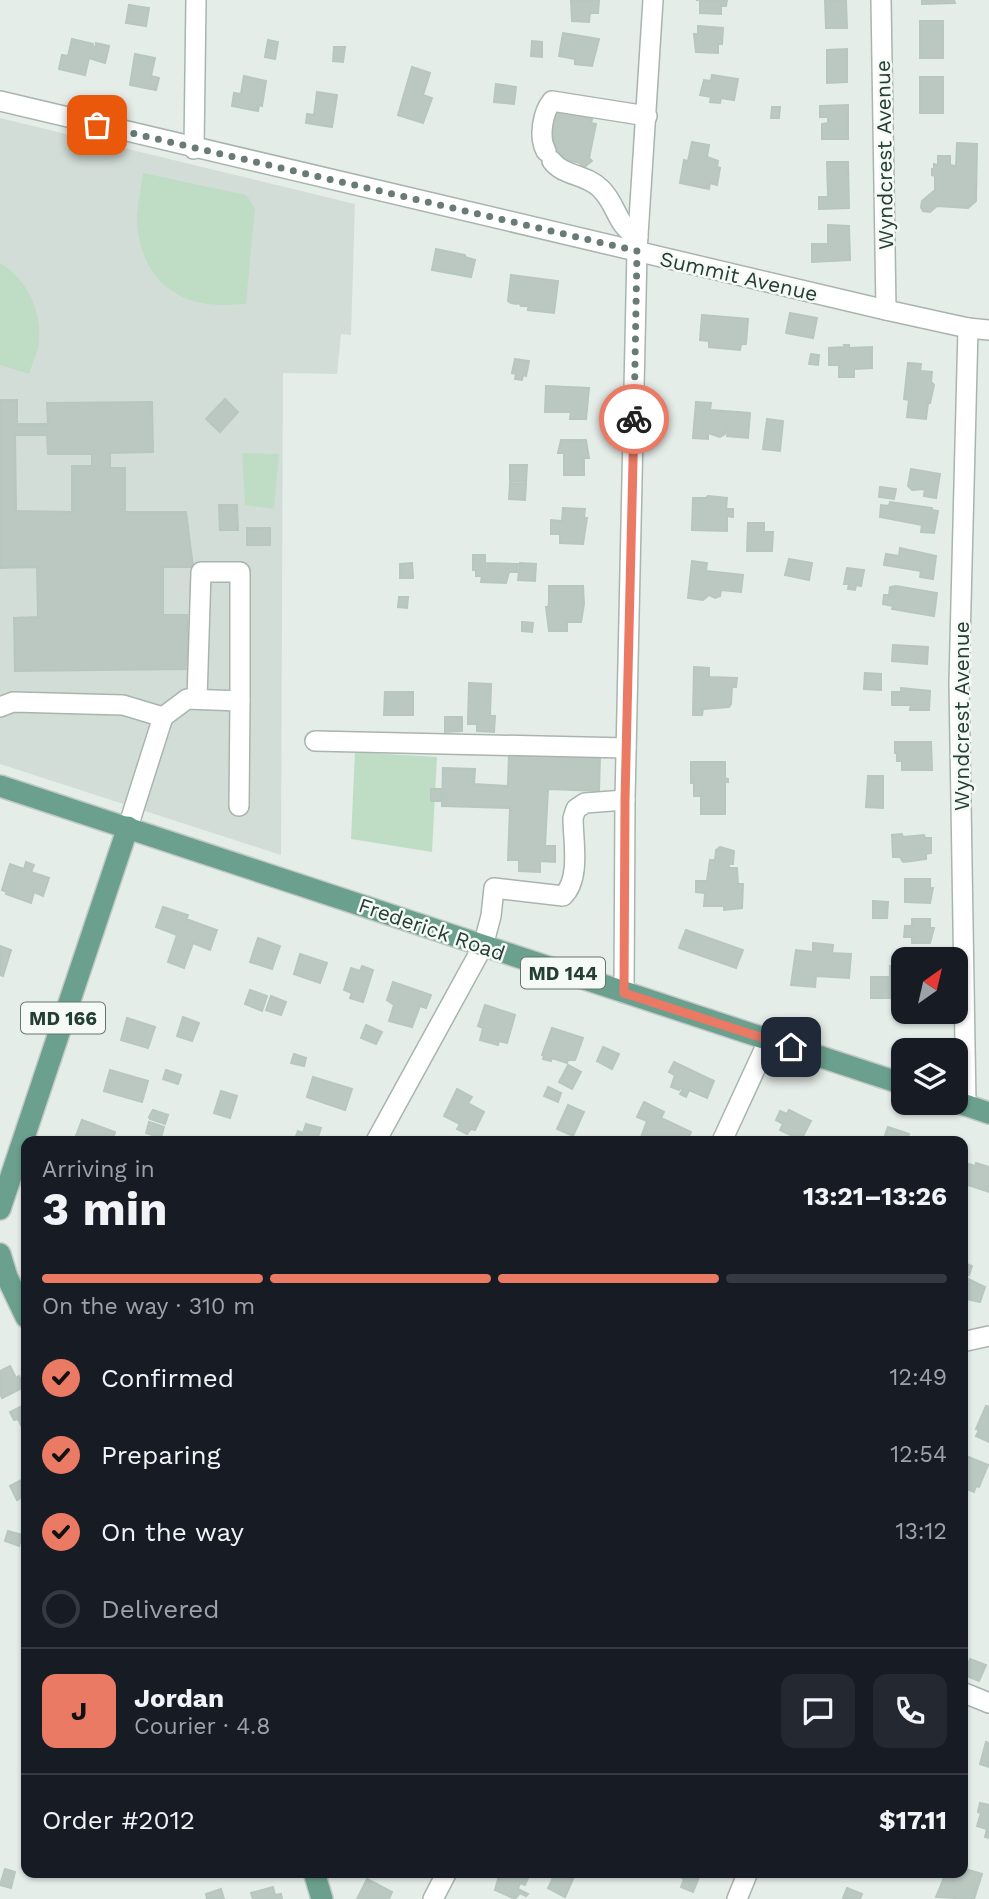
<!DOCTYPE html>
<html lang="en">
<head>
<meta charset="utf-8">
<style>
  body { margin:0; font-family:"Work Sans",sans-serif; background:#242831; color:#f1f3f6; height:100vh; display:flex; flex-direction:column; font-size:26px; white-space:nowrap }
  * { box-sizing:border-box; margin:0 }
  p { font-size:23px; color:#9ea1a6 }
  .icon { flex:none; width:38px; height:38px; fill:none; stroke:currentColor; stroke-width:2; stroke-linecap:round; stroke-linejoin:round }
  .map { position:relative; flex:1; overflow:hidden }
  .sheet { position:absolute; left:21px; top:1136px; width:947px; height:742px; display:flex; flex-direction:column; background:#171b24; border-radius:14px; box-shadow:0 2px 5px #0004 }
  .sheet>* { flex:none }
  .needle { width:46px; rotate:34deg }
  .controls { position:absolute; left:891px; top:947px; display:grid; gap:14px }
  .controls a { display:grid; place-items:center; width:77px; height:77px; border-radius:14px; background:#171b24; box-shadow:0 2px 5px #0004; font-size:35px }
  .pin { position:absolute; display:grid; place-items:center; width:60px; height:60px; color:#fff; margin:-30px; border-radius:14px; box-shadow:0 4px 10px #0006 }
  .courier { position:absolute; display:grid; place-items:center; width:70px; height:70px; margin:-35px; border:5px solid #eb7a65; border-radius:50%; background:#fff; color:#222; box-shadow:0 2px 9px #0007 }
  .head em { font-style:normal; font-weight:700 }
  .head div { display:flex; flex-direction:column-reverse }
  .head { display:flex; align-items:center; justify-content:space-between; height:119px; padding:0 21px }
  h1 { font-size:46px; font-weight:700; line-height:52px }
  .bar { display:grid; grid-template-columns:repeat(4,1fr); gap:10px 7px; align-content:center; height:84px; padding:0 21px }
  .bar i { height:9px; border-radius:5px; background:#363941 }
  .bar .current { background:#eb7a65 }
  .bar p { grid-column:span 4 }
  .line { display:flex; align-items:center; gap:18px; padding:0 21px; border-top:2px solid #363941 }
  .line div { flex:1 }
  .round { display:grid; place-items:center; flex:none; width:74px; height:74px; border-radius:14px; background:#242831 }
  ol { padding:0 21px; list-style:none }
  li { display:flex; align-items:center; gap:21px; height:77px }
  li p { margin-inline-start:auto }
  li .icon { padding:7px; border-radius:50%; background:#eb7a65; color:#111; stroke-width:4 }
  li:last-child { color:#9ea1a6 }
  li i { width:38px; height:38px; border:4px solid #363941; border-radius:50% }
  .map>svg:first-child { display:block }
</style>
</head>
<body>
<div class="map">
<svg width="989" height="1899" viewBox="0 0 989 1899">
  <rect width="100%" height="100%" fill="#e5ede9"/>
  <!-- built -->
  <path fill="#d3ddd7" d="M0,118L355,204L351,335L341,334L337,374L283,373L281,855L0,764Z"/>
  <!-- green -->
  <g fill="#bfddc4">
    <path d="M143,173L246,195L255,208L246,304C230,305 213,306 197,302C156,292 137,256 137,216C138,202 141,187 143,173Z"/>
    <path d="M0,263C27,279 42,311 39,342C38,352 32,364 29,374L0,365Z"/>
    <path d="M242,453L279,454L274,509L245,505Z"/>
    <path d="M355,752L437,757L432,852L351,839Z"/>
  </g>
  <!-- building -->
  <g fill="#bac8c1" stroke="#b7c7bf" stroke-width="2" fill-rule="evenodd">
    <path d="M571,0H599L598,13H590L589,22L572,21Z"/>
    <path d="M696,0H727L726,6H721V14L700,13V0Z"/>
    <path d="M825,0H846L847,28H826Z"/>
    <path d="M922,0H954L955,3L922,4Z"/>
    <path d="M129,5L149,8L146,26L126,23Z"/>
    <rect x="920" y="21" width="23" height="37"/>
    <path d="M698,26L723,28L722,44H718V53L696,52L694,34H698Z"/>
    <path d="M563,33L599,39L592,66L575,64V59L559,56Z"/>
    <path d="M72,39L93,44L92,46L96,47V43L109,46L105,63L89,58L85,75L59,69L62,55L68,56Z"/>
    <path d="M268,40L278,42L275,59L265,57Z"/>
    <path d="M532,41L542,42V57L531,56Z"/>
    <path d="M334,47H345L343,62L333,61Z"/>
    <path d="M847,49V82L827,83V50Z"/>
    <path d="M135,54L155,58L151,76L159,78L156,90L130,85Z"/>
    <path d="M412,67L430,73L423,95L432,98L423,123L398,115Z"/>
    <path d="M712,75L738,79L734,100L721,98L720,103L710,102L711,97L700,95L704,80L711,81Z"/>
    <path d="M244,76L266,81L262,106L259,105L258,111L232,106L234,93L241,94Z"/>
    <rect x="920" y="77" width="23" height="36"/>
    <path d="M496,84L516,87L514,104L494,102Z"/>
    <path d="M317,92L337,95L332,127L306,123L307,114L314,115Z"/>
    <path d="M567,105L594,111L591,123L596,124L589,158L592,161L583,168L580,163L556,157L545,143L552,111L565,114Z"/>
    <path d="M848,105V139H822V124L828,123V117H820V106Z"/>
    <path d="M772,107H780L779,118H771Z"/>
    <path d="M692,142L709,145L707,157L718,161L717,167L720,168L717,185L710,183L709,189L680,183L684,160L688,161Z"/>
    <path d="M957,143L977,144L976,201L968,208L937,206L930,212L923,211L921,207L922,201L935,190V176L932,175V169H934V164L938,165V156H950V165L956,166Z"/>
    <path d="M827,162H848L849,208L819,209V197H828Z"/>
    <path d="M828,225L849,226L850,260L812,262V244H828Z"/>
    <path d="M436,249L465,255V257L475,260L471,277L432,270Z"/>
    <path d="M511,275L558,281L554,313L528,310L529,303L527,306H521L518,302L517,304L511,303L508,301Z"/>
    <path d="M790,313L817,318L813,338L786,333Z"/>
    <path d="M702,315L748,319L746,344H741L740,350L709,347V341L700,340Z"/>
    <path d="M844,345H849V348L872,347V368L854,369V377H839V365H829V348L845,347Z"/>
    <path d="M811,354L819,355L818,365L809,364Z"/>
    <path d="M515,359L529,361L526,376L523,375L522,380L515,379L516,374L512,373Z"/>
    <path d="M908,363L921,364L920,371L932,372L931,382L934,385L930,403H928L926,419L907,417L909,400L904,399Z"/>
    <path d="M546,386L589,388L586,419H570L571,412H545Z"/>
    <path d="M225,399L238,412L220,432L206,419Z"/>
    <path d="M0,400H17V424H48L47,403L152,402L153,452L110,453V468H125V512H186L193,567H163V615H187L188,669L15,671L14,618L38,617L37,567L0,568ZM15,435H47L48,454H92V466H72V512L16,511Z"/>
    <path d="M696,402L711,403L710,410L750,413L748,438L727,436L728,428H726L725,434L720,437L708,433V439L693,438Z"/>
    <path d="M767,419L783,421L780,451L763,449Z"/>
    <path d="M561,440H586L589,458H584V475H564V453H558Z"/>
    <path d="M510,465H527L526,482L510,481Z"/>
    <path d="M911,469L940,474L936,498L924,496L925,489L912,490L908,486Z"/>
    <path d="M510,483L526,484L525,500L509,499Z"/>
    <path d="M880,487L896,489L894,499L879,497Z"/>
    <path d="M708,496L727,498L726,509H733V517L727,516V531L692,530L693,498H706Z"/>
    <path d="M890,502L932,508V510L938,511L934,533L921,532L922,525L880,517L881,505L889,506Z"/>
    <path d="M219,505H237L238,530H220Z"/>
    <path d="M563,508L585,509L584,518H587L583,544L560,543V534H551V520L562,521Z"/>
    <path d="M748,523H764V532H773L772,551H747Z"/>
    <rect x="247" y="528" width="23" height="17"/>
    <path d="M900,548L936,556L933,579L920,577L921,571L884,565L886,554L899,556Z"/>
    <path d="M473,555H485V563L518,564L517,572H509L506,583L481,582L482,576H476V570H473Z"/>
    <path d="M789,559L812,563L809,580L785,575Z"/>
    <path d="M692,561L707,563L706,571L743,575L741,592L721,590L720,596L715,598L709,595L703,600L688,598Z"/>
    <path d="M412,563L413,578H400V564Z"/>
    <path d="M520,563L536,564L535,581L518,580Z"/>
    <path d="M847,568L864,570L861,586L856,585L855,590L848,589L849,584H844Z"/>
    <path d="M549,586H583L584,604L581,622H567V631H549L546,607H548L549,603Z"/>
    <path d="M896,586L937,593L934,616L892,609L893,606L883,604L884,595H889L890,587Z"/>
    <path d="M399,597H408L407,608L398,607Z"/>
    <path d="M522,622L533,623L532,632L522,631Z"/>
    <path d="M893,645L928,647L927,664L892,661Z"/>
    <path d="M694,667L709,668V677L737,678L736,687H732L731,704L729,707L703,709L702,715H693Z"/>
    <path d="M865,673L881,674V690L864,689Z"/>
    <path d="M469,683L491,684L490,716H495L494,732L477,731V724H468Z"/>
    <path d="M901,688L930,691L929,710H910L911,705H892V692H901Z"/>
    <path d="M385,692H413V715H384Z"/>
    <path d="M445,717H462V731L445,732Z"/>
    <path d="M895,742H931L932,770H902V761H897V753H895Z"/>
    <path d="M509,753L600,757L599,791L548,789L545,846H555V862L540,861V872L519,871V860H508L510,808L442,806L443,768L475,769L474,784L508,786Z"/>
    <path d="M691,762H725V778L728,779V782H725V814H701V796H694V783H691Z"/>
    <path d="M868,776H883V808L866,807Z"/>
    <rect x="431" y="789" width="10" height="12"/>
    <path d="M902,834L903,837L924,835L925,838H931V853L926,854V859L912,861L903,862L900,857H893L892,835Z"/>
    <path d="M720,847L734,851L733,864H729V868H737L738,884H743L742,908L724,910V906H704L705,893L696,892V881H707L710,860H715L716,850Z"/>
    <path d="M26,862L34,865L31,872L49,878L43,896L34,892L31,903L6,894L7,892L2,890L10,864L24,869Z"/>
    <path d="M905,879H930V888H933L930,903L905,902Z"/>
    <path d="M873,901L888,902L887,918H873Z"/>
    <path d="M163,907L188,915L186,919L217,930L210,950L193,943L184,968L168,962L177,935L156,927Z"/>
    <path d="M912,919H930V928H934L930,943H912V937H904L905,926H912Z"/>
    <path d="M686,930L743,950L736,968L679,948Z"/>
    <path d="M258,938L280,946L272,969L250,962Z"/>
    <path d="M813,943L833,945L832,953L851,954L849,978L816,976L815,987L791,985L796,950L813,952Z"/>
    <path d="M0,946L11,950L3,976L0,975Z"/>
    <path d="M300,954L327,963L320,983L294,974Z"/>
    <path d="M362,966L373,970L363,1002L350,998L352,993L344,990L351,968L360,971Z"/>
    <path d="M890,966H903V998H871V977H890Z"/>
    <path d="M393,982L431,995L426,1008L420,1006L412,1027L389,1021L394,1005L387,1000Z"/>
    <path d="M250,990L267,996L262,1011L245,1004Z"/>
    <path d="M271,996L286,1002L281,1015L266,1010Z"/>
    <path d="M485,1005L515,1015L507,1043L499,1041L498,1045L480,1040L483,1028L478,1026Z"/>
    <path d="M183,1017L199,1023L192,1041L177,1036Z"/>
    <path d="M127,1018L155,1027L148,1048L121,1040Z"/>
    <path d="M366,1025L382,1032L376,1044L361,1038Z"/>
    <path d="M552,1028L583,1038L575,1060H568L567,1063L552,1058L551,1061L543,1059L544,1056L542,1055Z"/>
    <path d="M603,1047L619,1054L612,1069L597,1061Z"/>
    <path d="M294,1054L306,1058L304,1066L291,1063Z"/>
    <path d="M674,1062L714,1081L707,1098L689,1090L686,1097L680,1094L683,1089L680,1088L679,1090L671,1087L675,1075L669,1072Z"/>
    <path d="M568,1065L581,1072L572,1089L559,1082Z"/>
    <path d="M110,1070L148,1081L142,1102L104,1091Z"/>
    <path d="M166,1070L181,1075L178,1084L163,1079Z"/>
    <path d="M313,1077L352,1089L345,1110L307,1097Z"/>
    <path d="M548,1087L561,1093L558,1102L544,1096Z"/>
    <path d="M457,1089L472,1097L468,1103L484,1112L475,1130L471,1129L467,1134L457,1129L460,1124L444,1116Z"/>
    <path d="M221,1091L237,1096L230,1118L214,1113Z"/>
    <path d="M644,1102L664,1112L661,1118L691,1132L687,1141L640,1140L647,1121L637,1117Z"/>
    <path d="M568,1105L584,1112L573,1136L557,1129Z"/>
    <path d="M153,1110L168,1115L165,1124L150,1119L149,1117Z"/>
    <path d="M789,1110L811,1121L801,1140L780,1130L783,1124L776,1120L780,1111L787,1114Z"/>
    <path d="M82,1120L115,1132L112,1141H74Z"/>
    <path d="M149,1122L164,1127L161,1138L146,1133Z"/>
    <path d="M306,1124L321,1128L318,1137L330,1141H294L298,1131L303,1133Z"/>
    <path d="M888,1127L909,1134L908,1137L921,1141H890L884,1138Z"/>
    <path d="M976,1163L989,1167V1192L968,1185L970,1182L963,1180L969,1164L975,1166Z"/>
    <path d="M962,1262L972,1266L969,1275L965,1274L964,1277L985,1287L980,1302L962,1298Z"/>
    <path d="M10,1366L16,1378L19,1376L24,1387L2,1398L0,1393V1371Z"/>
    <path d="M26,1404V1429H23L18,1419L14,1420L10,1412Z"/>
    <path d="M986,1406L989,1407V1442L976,1436L979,1430L976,1429Z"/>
    <path d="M966,1456L988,1465L979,1487L976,1486L974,1492L962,1487V1464Z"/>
    <path d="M25,1478L26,1495L17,1500L10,1486Z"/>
    <path d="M8,1531L22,1535L19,1546L5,1541Z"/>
    <path d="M970,1659L986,1665L979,1681L964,1675Z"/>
    <path d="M986,1742L989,1743V1767L980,1764Z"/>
    <path d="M980,1803L989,1805V1838L985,1837L987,1829L977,1826L981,1813L978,1812Z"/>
    <path d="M962,1868L982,1874L974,1899L936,1897L946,1873L951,1874L952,1872H962Z"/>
    <path d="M5,1869L15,1872L11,1888L0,1885Z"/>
    <path d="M500,1872L530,1873L525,1885L520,1883L518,1889L528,1894L526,1896L520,1893L515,1899L495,1890Z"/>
    <path d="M556,1872L573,1879L565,1897L548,1888Z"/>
    <path d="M672,1872H701L693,1892L681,1887L684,1879Z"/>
    <path d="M367,1879L392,1892L389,1899H357Z"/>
    <path d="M273,1887L275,1895L281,1894L282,1899H253L251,1893Z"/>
    <path d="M847,1888L862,1894L860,1899L843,1898Z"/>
    <path d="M221,1889L224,1899H207L206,1894Z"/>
  </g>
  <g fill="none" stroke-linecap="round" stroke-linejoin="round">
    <defs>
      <g id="minor">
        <path d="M881,0L886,310"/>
        <path d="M0,101L886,310L968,328L989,330"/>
        <path d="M194,149L196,0"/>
        <path d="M546,151C538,137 543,112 552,101L647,116"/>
        <path d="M552,161C563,176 586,174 600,188C618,205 615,225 638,237"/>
        <path d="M197,699L201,572H240V701"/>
        <path d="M0,707L13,702L123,705L163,717L128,827"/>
        <path d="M163,717L187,699L240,701L239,806"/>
        <path d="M315,741L626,748"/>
        <path d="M624,993L625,800L637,251L653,0"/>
        <path d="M966,1105L959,682L968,328"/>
        <path d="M376,1141L483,946L491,916L494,888L563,896C581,879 573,841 573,818L576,809L585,803L625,800"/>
        <path d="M722,1141L769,1039"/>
        <path d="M962,1342L989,1336"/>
        <path d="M962,1692L989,1703"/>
        <path d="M433,1899L447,1872"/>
        <path d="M737,1899L748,1872"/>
      </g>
      <g id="major">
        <path d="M0,786L903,1084"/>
        <path d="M956,1102L989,1113"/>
        <path d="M0,1209L128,827"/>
        <path d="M0,1254L7,1277L26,1317"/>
        <path d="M314,1872L322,1899"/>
      </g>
    </defs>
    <!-- minor casing -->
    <use href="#minor" stroke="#a8b5af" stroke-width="22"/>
    <!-- major casing -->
    <use href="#major" stroke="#c2c9c6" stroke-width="24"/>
    <!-- minor -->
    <use href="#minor" stroke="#fff" stroke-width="19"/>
    <!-- major -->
    <use href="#major" stroke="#6ba08e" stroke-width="21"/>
  </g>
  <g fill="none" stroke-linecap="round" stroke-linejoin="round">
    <!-- done -->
    <path stroke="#687b74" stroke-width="7" stroke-dasharray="0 12.6" d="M97,125L637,251L634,419"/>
    <!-- route -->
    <path stroke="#eb7a65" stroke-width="9" d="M634,419L625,800L624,993L791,1047"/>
  </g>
  <g text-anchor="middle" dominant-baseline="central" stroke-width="5" stroke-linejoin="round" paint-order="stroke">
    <!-- shield labels -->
    <g fill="#f5faf7" stroke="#63766f" stroke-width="2">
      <rect x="521" y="957.5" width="84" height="31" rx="5"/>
      <rect x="21" y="1002.5" width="84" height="31" rx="5"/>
    </g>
    <g font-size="19" font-weight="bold" fill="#253e35">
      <text x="563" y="973">MD 144</text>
      <text x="63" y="1018">MD 166</text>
    </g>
    <!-- street labels -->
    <g font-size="21" fill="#253e35" stroke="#f5faf7">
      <text transform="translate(884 155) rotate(-91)">Wyndcrest Avenue</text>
      <text transform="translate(739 276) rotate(13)">Summit Avenue</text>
      <text transform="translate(961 716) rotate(-90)">Wyndcrest Avenue</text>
      <text transform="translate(432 929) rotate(19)">Frederick Road</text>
    </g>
  </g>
</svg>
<div class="controls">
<a><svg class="needle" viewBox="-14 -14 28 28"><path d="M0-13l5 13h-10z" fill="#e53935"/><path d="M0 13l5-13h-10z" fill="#9ea1a6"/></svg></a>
<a><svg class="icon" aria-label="layers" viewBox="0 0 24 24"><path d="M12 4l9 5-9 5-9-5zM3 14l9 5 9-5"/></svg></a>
</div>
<div class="pin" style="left:97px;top:125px;background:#ea580c"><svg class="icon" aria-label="bag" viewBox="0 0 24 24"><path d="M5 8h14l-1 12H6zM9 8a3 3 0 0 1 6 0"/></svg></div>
<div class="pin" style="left:791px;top:1047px;background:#1f2937"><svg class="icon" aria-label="home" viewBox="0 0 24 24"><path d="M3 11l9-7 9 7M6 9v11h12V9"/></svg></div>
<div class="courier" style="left:634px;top:419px"><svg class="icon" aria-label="bike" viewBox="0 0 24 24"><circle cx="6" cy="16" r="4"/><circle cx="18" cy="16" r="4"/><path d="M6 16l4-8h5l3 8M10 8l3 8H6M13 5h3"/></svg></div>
<section class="sheet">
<div class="head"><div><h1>3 min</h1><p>Arriving in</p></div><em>13:21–13:26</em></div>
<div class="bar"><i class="current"></i><i class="current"></i><i class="current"></i><i></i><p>On the way · 310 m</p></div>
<ol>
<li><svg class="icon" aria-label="check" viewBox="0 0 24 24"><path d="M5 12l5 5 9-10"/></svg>Confirmed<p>12:49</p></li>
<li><svg class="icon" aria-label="check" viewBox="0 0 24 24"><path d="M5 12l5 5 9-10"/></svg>Preparing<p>12:54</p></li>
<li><svg class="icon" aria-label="check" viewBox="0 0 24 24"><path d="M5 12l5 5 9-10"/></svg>On the way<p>13:12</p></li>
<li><i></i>Delivered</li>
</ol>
<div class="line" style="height:126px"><b class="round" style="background:#eb7a65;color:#111">J</b><div><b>Jordan</b><p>Courier · 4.8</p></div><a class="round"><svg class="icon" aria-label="chat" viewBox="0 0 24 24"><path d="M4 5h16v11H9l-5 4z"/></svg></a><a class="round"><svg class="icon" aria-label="phone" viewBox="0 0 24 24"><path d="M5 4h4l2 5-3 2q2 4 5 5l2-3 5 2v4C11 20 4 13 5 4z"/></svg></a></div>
<div class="line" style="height:91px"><div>Order #2012</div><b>$17.11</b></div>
</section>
</div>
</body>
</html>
